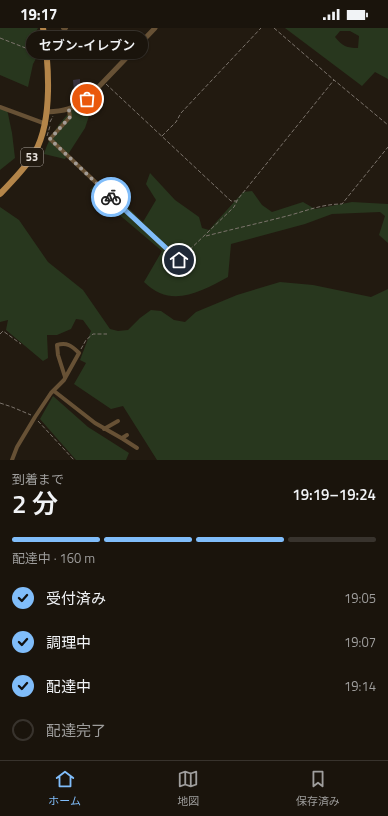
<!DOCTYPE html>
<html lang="ja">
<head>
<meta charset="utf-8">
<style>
  body { margin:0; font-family:"Titillium Web","Noto Sans JP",sans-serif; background:#27211a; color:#f1f3f6; height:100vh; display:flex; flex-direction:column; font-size:15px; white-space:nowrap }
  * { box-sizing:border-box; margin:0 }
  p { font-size:13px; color:#9f9e9d }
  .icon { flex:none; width:22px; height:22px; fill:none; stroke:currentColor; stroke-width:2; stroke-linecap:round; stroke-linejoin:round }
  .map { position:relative; height:432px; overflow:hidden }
  .side { display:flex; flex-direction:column; background:#1a140c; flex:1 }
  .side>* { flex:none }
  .pin { position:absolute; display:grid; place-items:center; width:34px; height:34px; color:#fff; margin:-17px; border:2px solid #fff; border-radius:50%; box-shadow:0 1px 4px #0007 }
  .courier { position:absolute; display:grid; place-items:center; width:40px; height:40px; margin:-20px; border:3px solid #80bdfa; border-radius:50%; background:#fff; color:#222; box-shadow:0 1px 5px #0007 }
  .bubble { position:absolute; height:28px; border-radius:14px; background:#1a140c; box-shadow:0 1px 3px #0004,0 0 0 1px #38332d; font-size:13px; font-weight:600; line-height:28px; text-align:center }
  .head em { font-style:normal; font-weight:600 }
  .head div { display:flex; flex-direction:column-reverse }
  .head { display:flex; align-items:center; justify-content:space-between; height:68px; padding:0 12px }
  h1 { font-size:26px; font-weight:600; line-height:30px }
  .bar { display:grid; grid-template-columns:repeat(4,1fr); gap:6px 4px; align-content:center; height:48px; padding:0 12px }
  .bar i { height:5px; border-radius:3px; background:#38332d }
  .bar .selected { background:#80bdfa }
  .bar p { grid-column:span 4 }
  ol { padding:0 12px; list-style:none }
  li { display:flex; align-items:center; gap:12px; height:44px }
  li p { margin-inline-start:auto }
  li .icon { padding:4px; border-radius:50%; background:#80bdfa; color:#111; stroke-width:4 }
  li:last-child { color:#9f9e9d }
  li i { width:22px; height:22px; border:2px solid #38332d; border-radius:50% }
  .status { display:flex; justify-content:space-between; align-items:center; height:28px; padding:0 20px; background:#1a140c; direction:ltr }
  .status svg { height:11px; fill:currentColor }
  .tab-bar { display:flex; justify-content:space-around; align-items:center; height:56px; border-top:1px solid #38332d; background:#1a140c; font-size:11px; color:#9f9e9d }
  .tab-bar a { display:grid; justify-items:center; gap:2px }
  .tab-bar .selected { color:#80bdfa }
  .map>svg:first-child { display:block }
</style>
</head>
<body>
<div class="status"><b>19:17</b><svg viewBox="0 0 49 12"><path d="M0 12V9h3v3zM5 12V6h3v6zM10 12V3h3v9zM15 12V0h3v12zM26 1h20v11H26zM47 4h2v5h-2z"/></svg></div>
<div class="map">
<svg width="388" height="432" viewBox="0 0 388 432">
  <rect width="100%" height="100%" fill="#221a10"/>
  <!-- green -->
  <g fill="#28371e" fill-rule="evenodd">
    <path d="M0,0H38L28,17L38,27L33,36L28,59L0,47Z"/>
    <path d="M285,0H388V51L375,44L362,58ZM340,3H350L359,8L358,20C347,20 342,18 335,9Z"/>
    <path d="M88,72L92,79L85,100L65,131L44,126C51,103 64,90 80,73Z"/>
    <path d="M0,79L7,81L12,105L15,130L0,142Z"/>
    <path d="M150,145L175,172L199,189L202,200L209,202L243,164L252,163L262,177L272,184L303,174L315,181L352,174L388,176V215L379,207L385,188L380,184L332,186L305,196L231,216L228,249C200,264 171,281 144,254L162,223L90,162L97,154L115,167L143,194L156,172L146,156Z"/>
    <path d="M0,179L19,192L48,234L83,262L110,301L118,303L128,302L140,290L151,282L161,283L174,292L185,294L196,284L237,267L280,254L313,257L371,269L388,261V432H157L123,378L111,381L74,356L86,335L80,332L91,303L83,292L76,291L71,301L57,307H47L48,330L43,333L6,302L8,292L0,294Z"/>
    <path d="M53,368L88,399L129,425L126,432H76L40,391Z"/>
  </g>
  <!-- building -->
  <path fill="#3a333f" d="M80,51V63H74L73,52Z"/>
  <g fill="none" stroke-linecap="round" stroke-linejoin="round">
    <!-- path -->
    <g stroke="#7c746c" stroke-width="1" stroke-dasharray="4 2" stroke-linecap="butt">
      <path d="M274,0L334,52L388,97"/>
      <path d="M0,10L41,26"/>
      <path d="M106,56L231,173H237"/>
      <path d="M50,94L53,88"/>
      <path d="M47,108L50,98"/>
      <path d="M162,108L176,94L181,85L261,0"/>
      <path d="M206,208C233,201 260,195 287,188C306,183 322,176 342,176L388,119"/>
      <path d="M181,230L234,179L238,171L334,52"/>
      <path d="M0,306L3,303L21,316"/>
      <path d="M81,321L86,312L93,306H107"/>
      <path d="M0,375L12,379L31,387"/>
      <path d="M38,393L74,432"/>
    </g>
    <!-- minor -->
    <g stroke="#675135" stroke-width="4">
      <path d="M63,0L65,1L66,0"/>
      <path d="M0,79L46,96"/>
      <path d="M69,82L70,89L50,111L179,233"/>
      <path d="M54,363L95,395L123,411L137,420"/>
      <path d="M104,401L118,393"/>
      <path d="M122,410L127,407"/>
      <path d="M12,432L17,419L35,389L51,365L64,352L79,325C72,318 67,314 57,317L58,327L65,349"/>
    </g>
    <!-- tertiary -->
    <path stroke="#675135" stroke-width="5" d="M47,84C65,83 72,81 87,71L155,0"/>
    <!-- primary -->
    <path stroke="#b48549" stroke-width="6" d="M0,166C12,153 26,140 35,124C53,92 49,35 43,0"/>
  </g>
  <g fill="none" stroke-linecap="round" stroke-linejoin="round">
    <!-- done -->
    <path stroke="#a39c95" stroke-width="4" stroke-dasharray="0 7.2" d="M87,71L75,79L69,82L70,89L50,111L111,169"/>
    <!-- route -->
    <path stroke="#80bdfa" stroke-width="5" d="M111,169L179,232"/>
  </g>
  <g text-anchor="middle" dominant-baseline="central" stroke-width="3" stroke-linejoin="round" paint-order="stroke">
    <!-- shield labels -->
    <rect fill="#221a10" stroke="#ada69f" stroke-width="1" x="21" y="120" width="22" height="18" rx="3"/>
    <g font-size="11" font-weight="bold" fill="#e8e2dc">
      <text x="32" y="129">53</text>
    </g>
  </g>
</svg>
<div class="pin" style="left:87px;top:71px;background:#ea580c"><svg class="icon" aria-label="bag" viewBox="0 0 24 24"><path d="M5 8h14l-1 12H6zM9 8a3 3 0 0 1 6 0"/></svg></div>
<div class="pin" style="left:179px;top:232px;background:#1f2937"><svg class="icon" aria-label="home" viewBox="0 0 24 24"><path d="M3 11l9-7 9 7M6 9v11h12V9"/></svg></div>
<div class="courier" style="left:111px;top:169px"><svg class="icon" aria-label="bike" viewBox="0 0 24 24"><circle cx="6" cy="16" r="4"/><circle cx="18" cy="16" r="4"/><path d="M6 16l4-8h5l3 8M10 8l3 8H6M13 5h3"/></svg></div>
<div class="bubble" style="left:26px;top:3px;width:122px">セブン-イレブン</div>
</div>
<section class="side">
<div class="head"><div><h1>2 分</h1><p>到着まで</p></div><em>19:19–19:24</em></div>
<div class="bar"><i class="selected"></i><i class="selected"></i><i class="selected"></i><i></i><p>配達中 · 160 m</p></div>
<ol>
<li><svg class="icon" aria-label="check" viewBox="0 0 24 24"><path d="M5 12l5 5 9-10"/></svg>受付済み<p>19:05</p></li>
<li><svg class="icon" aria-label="check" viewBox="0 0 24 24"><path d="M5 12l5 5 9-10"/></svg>調理中<p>19:07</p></li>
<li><svg class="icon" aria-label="check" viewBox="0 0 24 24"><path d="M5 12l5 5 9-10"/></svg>配達中<p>19:14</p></li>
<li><i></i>配達完了</li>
</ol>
</section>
<nav class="tab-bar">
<a class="selected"><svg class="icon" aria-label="home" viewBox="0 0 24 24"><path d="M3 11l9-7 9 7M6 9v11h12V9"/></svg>ホーム</a>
<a><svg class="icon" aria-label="map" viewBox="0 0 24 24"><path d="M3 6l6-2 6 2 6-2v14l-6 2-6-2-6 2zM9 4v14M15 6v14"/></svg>地図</a>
<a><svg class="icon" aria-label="saved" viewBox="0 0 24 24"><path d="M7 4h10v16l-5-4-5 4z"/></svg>保存済み</a>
</nav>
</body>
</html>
